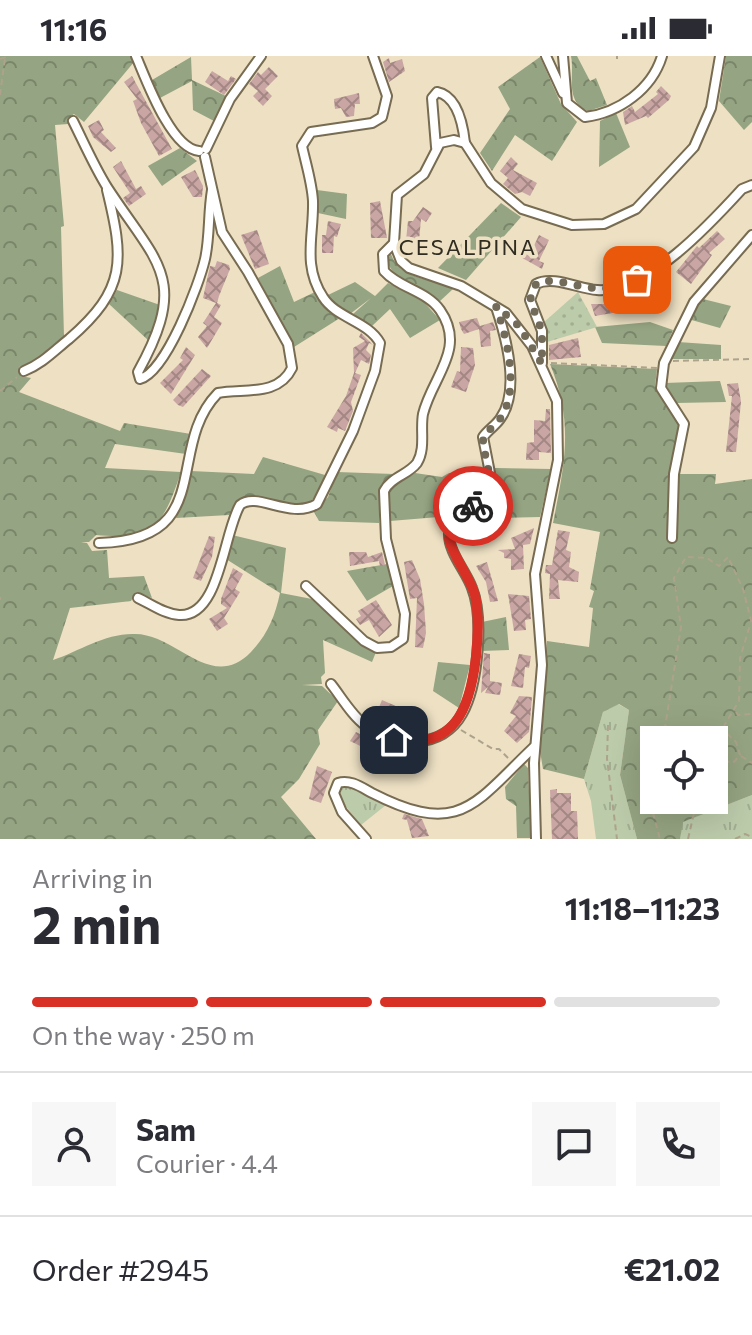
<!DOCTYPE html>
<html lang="en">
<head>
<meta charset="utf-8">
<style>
  body { margin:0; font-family:Commissioner,sans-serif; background:#f7f7f7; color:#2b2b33; height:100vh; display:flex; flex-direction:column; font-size:30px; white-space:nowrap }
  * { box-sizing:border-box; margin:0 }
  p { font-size:26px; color:#7c7c81 }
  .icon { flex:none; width:44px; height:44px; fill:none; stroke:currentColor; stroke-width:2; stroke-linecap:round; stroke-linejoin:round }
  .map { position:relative; height:783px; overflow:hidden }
  .panel { display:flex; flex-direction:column; background:#fff; flex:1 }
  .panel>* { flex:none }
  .controls { position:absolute; left:640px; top:670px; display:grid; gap:16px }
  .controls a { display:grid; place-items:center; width:88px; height:88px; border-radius:0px; background:#fff; box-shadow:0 8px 32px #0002; font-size:40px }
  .pin { position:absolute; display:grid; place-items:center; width:68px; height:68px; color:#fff; margin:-34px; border-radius:16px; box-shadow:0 4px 12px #0006 }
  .courier { position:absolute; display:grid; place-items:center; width:80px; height:80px; margin:-40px; border:6px solid #d93025; border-radius:50%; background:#fff; color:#222; box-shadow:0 2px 10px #0007 }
  .overview em { font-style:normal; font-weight:700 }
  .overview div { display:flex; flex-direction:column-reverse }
  .overview { display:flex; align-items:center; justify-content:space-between; height:136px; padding:0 32px }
  h1 { font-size:52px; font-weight:700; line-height:60px }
  .bar { display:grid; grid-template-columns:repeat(4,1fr); gap:12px 8px; align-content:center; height:96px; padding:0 32px }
  .bar i { height:10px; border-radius:6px; background:#e1e1e2 }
  .bar .on { background:#d93025 }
  .bar p { grid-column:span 4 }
  .line { display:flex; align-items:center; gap:20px; padding:0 32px; border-top:2px solid #e1e1e2 }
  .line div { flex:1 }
  .round { display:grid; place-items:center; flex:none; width:84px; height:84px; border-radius:0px; background:#f7f7f7 }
  .status { display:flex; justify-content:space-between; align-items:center; height:56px; padding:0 40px; background:#fff; direction:ltr }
  .status svg { height:22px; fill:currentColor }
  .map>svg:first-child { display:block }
</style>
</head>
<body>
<div class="status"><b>11:16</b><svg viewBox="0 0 49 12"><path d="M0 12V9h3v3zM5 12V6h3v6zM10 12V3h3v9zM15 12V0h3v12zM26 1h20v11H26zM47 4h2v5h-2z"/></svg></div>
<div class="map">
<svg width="752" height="783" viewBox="0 0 752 783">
  <defs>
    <pattern id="grass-tufts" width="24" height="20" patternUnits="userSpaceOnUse" patternTransform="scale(2)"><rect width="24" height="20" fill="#bccbaa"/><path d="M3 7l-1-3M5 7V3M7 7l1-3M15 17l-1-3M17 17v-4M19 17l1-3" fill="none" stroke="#a2ae92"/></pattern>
    <pattern id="forest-crowns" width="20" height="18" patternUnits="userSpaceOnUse" patternTransform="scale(2)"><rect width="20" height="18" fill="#95a482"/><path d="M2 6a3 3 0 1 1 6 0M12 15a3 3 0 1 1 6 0" fill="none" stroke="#7a866a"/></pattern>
    <pattern id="garden-dots" width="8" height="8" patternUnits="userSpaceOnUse" patternTransform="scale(2)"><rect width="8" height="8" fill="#bccbaa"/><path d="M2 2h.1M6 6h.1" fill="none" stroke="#a2ae92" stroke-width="1.8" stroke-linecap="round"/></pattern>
    <pattern id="building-cross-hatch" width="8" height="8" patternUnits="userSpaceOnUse" patternTransform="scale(2)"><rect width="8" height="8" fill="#c9a6a3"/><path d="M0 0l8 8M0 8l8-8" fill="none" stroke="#a48784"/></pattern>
  </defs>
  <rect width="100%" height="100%" fill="#ede0c3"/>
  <!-- grass -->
  <g fill="url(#grass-tufts)">
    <path d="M618,648L629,654L620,719L637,783H596L591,745L584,723L603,656Z"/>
    <path d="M346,730L386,749L361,769L338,741L341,731Z"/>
    <path d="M752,739V783H680L682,766Z"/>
  </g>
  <!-- forest -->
  <g fill="url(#forest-crowns)" fill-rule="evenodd">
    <path d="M0,0H130L134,6L84,66L74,58L68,62V68L55,69L64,170L61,171L64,280L34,307L19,311L21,320L31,322L19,336L120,375L124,367L191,378L186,398L115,388L105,412L181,416C164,466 156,485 96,479L89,486H81L87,487L92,495L107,494L109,522L144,520L152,542L136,536L131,545L70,552L53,604C80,595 105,577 135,578C177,578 211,637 251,596C268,578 275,560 280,537L226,503L232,479L286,492L281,537L312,543L362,588L376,596L372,606L323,584L325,617L321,621L322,628L302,629L322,630L338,645L318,674L320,688L299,723L281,741L316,783H0Z"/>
    <path d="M571,0H577L590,25L596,22L607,49L588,55C564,45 575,20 571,0Z"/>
    <path d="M726,0H752V66L744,74L719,45Z"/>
    <path d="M191,1L192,24L226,40L214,65L193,54L192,25L160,42L152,24Z"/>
    <path d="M540,1L561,48L577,66L552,105L515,79L492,115L480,97L510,53L498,31Z"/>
    <path d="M616,57L630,91L599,111L600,65Z"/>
    <path d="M180,92L197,105L162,130L148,110Z"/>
    <path d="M317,134L347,138L346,163L318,157Z"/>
    <path d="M501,147L521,161L466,224L438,212Z"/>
    <path d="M391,198C400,224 430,221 453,233L440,245L395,219L386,205Z"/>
    <path d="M280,210L294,246L315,236L325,252L340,262L294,291L258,222Z"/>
    <path d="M355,226L375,240L388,227L423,245L440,264L410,282L390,253L372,270L353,258L371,242L350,258L326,240Z"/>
    <path d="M117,234L160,249L149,285L109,248Z"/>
    <path d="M703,243L731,250L720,272L688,263Z"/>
    <path d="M650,266L673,274L666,290L602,287L595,271Z"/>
    <path d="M678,286L721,289V303H671Z"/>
    <path d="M550,308L657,313L655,330L679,365L669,418H716L715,428L752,423V739L683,766L680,783H637L620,719L629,654L619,648L603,656L584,723L543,713L539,689L547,585L589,591L593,552L589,551L594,535L590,533L600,476L553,467C565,406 574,367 550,308ZM654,684H714V744H654Z"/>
    <path d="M720,325L726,346L676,347L665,327Z"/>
    <path d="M263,401L325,419C310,470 285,440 249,440L229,459L176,462L191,415L254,418Z"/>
    <path d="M495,412L551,413L540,461L463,463C485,450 495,438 495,412Z"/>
    <path d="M337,416L394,418L381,429L379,467L319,465L314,456L328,441Z"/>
    <path d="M485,416L481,436L451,460L390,465V433L415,417L442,421L449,417Z"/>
    <path d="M387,508L393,530L367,545L347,515Z"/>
    <path d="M506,561L509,594L481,595L482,566Z"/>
    <path d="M438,606L470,609L459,652L433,635Z"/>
    <path d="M524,708L528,712L531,782H517L516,750L506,743L505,731Z"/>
  </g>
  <!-- garden -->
  <path fill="url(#garden-dots)" d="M578,236L597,271L547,286L543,267Z"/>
  <!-- building -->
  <g fill="url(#building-cross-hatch)">
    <path d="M389,2L390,7L402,3L405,15L389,26L383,6Z"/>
    <path d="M269,11L278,20L265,33L272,40L263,50L253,40L258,35L249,28L258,16L261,19Z"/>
    <path d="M212,15L228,25L231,20L236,23L224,39L205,26Z"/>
    <path d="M132,20L172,93L159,100L141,67L133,45L137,43L124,26Z"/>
    <path d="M661,30L671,40L669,44L648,62L646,60L625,69L623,56L632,50L635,56L658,38L656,36Z"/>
    <path d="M359,37L360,48H355L354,60L346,61L341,52L335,53L334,43Z"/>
    <path d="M99,64L104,74L101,76L116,92L111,96L93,81L88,70Z"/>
    <path d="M511,101L518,108L513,114L537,127L530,140L522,136L515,138L503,128L508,122L500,115Z"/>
    <path d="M121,105L136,133L141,130L146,138L129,150L123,142L130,137L113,111Z"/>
    <path d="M195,114L203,130L202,141H193L181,121Z"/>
    <path d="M380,145L387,182H371L370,147Z"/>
    <path d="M423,151L432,157L426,166L421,163L419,185L406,184L408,165H413Z"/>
    <path d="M328,165L341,168L337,181L334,180L333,197H322V179H326Z"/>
    <path d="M257,174L269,208L255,213L241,179Z"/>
    <path d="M717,175L725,183L709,197L712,199L691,228L676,216L697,190L699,192Z"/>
    <path d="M539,179L549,184L539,205L544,207L542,213L517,199L522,194L529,200Z"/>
    <path d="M217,205L229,209L230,213L219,240L217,247L221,249L214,261L222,267L207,292L198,281L207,270L203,267L216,247L203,242L210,210L215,211Z"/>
    <path d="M631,239L635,248L628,251L630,254L595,260L591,248H611Z"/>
    <path d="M477,262L480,270L493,266L496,274L490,275L491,290L481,291L479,273L464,278L461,273L459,266Z"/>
    <path d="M361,277L373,289L369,287L366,294L371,299L369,308L361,304L355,317L361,319L351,346L353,355L345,375L338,372L337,376L327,371L346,340L354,317L353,292L365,285L359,281Z"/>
    <path d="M578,282L581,301L549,304V289Z"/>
    <path d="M186,291L195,299L171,338L160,327L183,304L180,302Z"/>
    <path d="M461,291L473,292L475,309L466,336L451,331L457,315L460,316Z"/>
    <path d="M202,313L211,320L183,351L178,349L173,344Z"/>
    <path d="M738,327L741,346L736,396H726L732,340H729L727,328Z"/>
    <path d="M546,353H550L551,397L539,396V404H526L527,387L534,386V364L545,365Z"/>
    <path d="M534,472L530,488L523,489L524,513L511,514V503L504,502V497L498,494L515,493L511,482Z"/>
    <path d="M558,474L570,476L566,494L571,496L569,511L579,516L578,526L558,524L560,543H549L550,518L545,517L546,509H552Z"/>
    <path d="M209,480L215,481L212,501L201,525L193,522Z"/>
    <path d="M349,496H366L368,501L382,496L385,509L380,510L379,505L350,510Z"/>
    <path d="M412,504L420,523L424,548L426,577L423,592L415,591L417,542L410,543L404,506Z"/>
    <path d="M487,506L498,545L490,546L486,526L476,510Z"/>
    <path d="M233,512L243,518L235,533L240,536L224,562L228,568L217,575L209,563L227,552L221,548V543Z"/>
    <path d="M508,538L529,540L531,563L525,564L526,574L514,575Z"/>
    <path d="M376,544L392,569L379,581L369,564L360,569L356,563L361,560L358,555Z"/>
    <path d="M484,597L490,598V625L502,627L500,639L485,637L488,631L481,637Z"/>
    <path d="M519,598L531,600L529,612L525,611L523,632L511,630Z"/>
    <path d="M519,640L532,641L529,676L517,687L504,675L516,660L510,657Z"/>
    <path d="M382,644L405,654L404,658L420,662L417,675L414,670L409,678H405L376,668L379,663L375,661Z"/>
    <path d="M356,676L374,685L373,688L398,696L395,707L350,685Z"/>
    <path d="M317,710L332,716L321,747L309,743Z"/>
    <path d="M557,733V737H571V755H577L578,783H552L550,734Z"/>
    <path d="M404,758L422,763L429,780L412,782L407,764L402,763Z"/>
  </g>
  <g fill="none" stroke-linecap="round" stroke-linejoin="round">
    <defs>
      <g id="minor">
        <path d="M136,0C146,23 171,93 199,95"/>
        <path d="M546,0L563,37"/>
        <path d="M563,0L567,47L585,61C619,57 652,33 662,0"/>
        <path d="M73,65C84,87 94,110 107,131C157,208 190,222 138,316L140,323C166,316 199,229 205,203C210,181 208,157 212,134"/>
        <path d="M436,91L432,42L437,36C458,40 463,69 465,87"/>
        <path d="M206,93L230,43L261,0"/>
        <path d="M542,307V275L530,244L536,228C553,219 579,233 597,234C646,238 711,167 742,133L752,129"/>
        <path d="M24,315C42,308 54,295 69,283C127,233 124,204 107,134"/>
        <path d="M672,482L674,418L684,368L661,332L664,307L694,246L752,179"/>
        <path d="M99,487C218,484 164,392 218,337C244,332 278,341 292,312L288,288L248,216L222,176L205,101"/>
        <path d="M306,530L364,585L377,592L391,591L403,583L405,558L386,483L384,435C391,421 408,419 417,407C426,392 420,374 423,358C432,321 467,293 440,254C427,235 399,232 384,215L383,198L394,187"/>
        <path d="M138,542C151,548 164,558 179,559C220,562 223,478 240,449C257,435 290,464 317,448L353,375L375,315L380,287C368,265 336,262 323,241C302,209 314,180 313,145C312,127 306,108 302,90L311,76L372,67L382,61L387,40L373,0"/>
        <path d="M331,628C342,642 352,660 366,670C395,692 443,693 462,658C478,630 484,562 472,532C466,515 448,496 449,477C451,457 474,452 486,439L490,417L483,381C488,374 495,370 500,363C521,334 506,281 496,251"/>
        <path d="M366,783L342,756L334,737L338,727C350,723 361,731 372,737C460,782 474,748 534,691"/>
        <path d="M536,783L534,707L542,609L535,518L558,404L557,345L532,290L506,257L461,230L409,212L401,205L394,187L397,139L424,118L440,87L454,84L465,87L491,127L522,153L572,169L604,168L636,153L694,91L711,52L720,0"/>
      </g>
    </defs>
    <!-- minor casing -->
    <use href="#minor" stroke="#776b51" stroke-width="12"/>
    <!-- path -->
    <g stroke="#ada38c" stroke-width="2" stroke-dasharray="6 4" stroke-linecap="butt">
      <path d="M617,0V3"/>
      <path d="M0,3L10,0"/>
      <path d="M0,39L5,2"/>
      <path d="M673,305L752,303"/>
      <path d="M551,307L657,312"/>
      <path d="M0,335L17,321"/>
      <path d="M0,541V544"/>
      <path d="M736,656L738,659L752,658"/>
      <path d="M608,669L607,703L617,783"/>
      <path d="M461,674L493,693H499L509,703"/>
      <path d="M663,684L681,571L674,522L686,501L707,502L719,510L728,501L743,533L752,568"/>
      <path d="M714,700L725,668L739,645L740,602L750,569"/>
      <path d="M741,700L752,707"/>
      <path d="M714,702L733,707L740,699L736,686L723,674"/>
      <path d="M714,725V741"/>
      <path d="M654,728L649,742L660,783"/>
      <path d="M695,755L702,754L712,744"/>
      <path d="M688,783L697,744"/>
      <path d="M735,783L745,778L752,781"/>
    </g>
    <!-- minor -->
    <use href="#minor" stroke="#fff" stroke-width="8"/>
  </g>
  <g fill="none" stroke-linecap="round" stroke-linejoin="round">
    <!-- done -->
    <path stroke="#736b5a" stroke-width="8" stroke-dasharray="0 14.4" d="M473,450C502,432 483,407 483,381C488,374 495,370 500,363C521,333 506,280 496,250L519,270L542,308V275L530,244L536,228C559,216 595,246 637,224"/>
    <!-- route -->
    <path stroke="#d93025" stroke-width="10" d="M394,684C455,694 470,653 476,601C478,582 479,558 475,539C469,519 454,503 449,483L456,462L473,450"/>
  </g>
  <g text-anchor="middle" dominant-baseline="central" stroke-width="7" stroke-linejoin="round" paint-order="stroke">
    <!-- neighbourhood labels -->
    <g font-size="22" letter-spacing="2" fill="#312c21" stroke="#ede0c3">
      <text x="468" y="190">CESALPINA</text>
    </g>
  </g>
</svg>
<div class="controls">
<a><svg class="icon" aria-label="locate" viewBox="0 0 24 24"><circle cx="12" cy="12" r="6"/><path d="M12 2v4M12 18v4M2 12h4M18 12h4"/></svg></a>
</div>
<div class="pin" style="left:637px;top:224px;background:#ea580c"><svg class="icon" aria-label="bag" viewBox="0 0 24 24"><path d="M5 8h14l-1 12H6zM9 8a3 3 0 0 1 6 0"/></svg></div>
<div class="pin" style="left:394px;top:684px;background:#1f2937"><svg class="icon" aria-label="home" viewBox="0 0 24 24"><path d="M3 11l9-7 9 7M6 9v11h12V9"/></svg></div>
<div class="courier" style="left:473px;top:450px"><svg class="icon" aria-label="bike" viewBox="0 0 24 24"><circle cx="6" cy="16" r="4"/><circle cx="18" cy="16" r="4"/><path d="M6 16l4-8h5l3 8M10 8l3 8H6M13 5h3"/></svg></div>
</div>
<section class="panel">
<div class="overview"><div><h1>2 min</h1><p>Arriving in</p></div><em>11:18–11:23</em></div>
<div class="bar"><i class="on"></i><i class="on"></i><i class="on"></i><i></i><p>On the way · 250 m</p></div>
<div class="line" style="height:144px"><a class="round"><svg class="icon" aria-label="person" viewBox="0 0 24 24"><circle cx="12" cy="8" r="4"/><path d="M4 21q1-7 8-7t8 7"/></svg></a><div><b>Sam</b><p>Courier · 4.4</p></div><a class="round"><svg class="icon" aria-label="chat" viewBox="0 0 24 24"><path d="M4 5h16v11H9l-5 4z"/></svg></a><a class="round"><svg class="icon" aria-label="phone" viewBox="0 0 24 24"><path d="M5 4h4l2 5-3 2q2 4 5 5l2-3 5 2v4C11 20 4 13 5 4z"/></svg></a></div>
<div class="line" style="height:104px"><div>Order #2945</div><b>€21.02</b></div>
</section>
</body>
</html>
